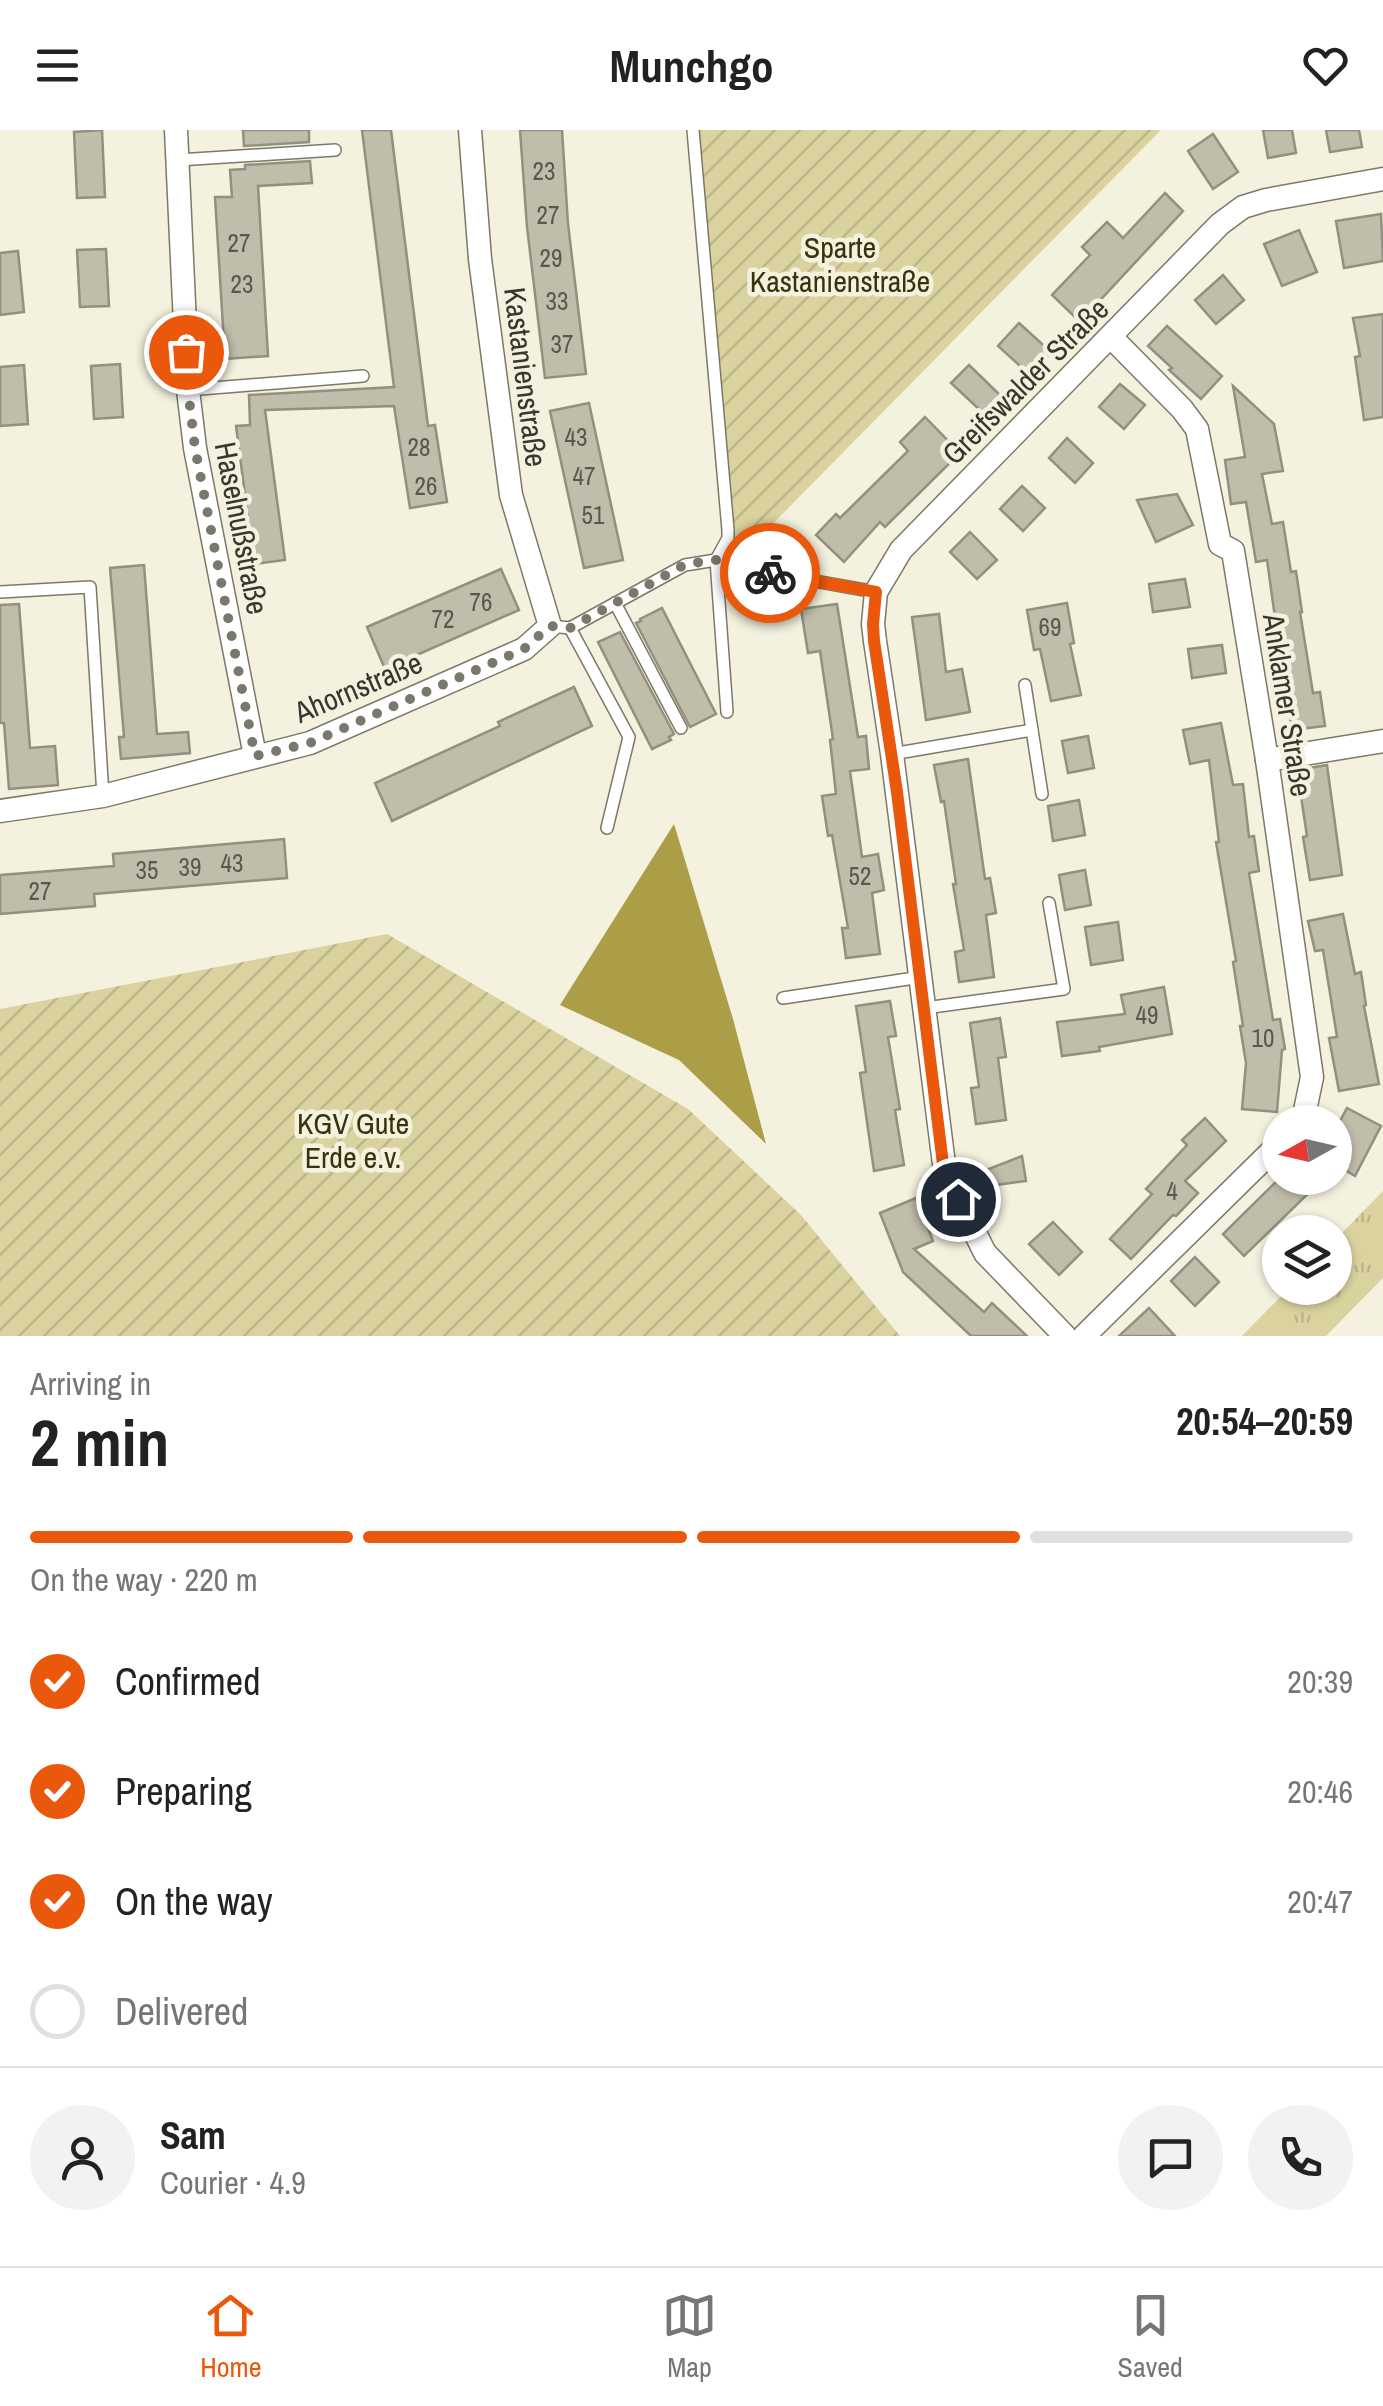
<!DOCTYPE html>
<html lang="en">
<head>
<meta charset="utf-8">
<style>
  body { margin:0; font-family:"Archivo Narrow",sans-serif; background:#f2f2f2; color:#222; height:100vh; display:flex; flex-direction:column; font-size:38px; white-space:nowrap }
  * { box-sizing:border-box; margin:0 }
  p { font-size:32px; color:#767676 }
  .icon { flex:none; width:55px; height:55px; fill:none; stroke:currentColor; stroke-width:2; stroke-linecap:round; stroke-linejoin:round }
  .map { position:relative; height:1206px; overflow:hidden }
  .sheet { display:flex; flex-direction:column; background:#fff; flex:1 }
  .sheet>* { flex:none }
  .needle { width:65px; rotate:262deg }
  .controls { position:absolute; left:1262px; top:975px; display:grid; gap:20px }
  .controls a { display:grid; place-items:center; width:90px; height:90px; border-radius:50%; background:#fff; box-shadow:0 2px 8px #0004; font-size:50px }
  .pin { position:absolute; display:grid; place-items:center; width:85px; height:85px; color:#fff; margin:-42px; border:5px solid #fff; border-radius:50%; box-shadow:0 2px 10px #0007 }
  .courier { position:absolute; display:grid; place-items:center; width:100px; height:100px; margin:-50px; border:8px solid #ea580c; border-radius:50%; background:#fff; color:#222; box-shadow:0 2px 12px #0007 }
  .headline em { font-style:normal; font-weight:700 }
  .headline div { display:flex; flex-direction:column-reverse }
  .headline { display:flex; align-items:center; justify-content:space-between; height:170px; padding:0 30px }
  h1 { font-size:65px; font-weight:700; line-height:75px }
  .bar { display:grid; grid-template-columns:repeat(4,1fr); gap:15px 10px; align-content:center; height:120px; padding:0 30px }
  .bar i { height:12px; border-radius:8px; background:#e0e0e0 }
  .bar .on { background:#ea580c }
  .bar p { grid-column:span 4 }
  .line { display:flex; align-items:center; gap:25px; padding:0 30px; border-top:2px solid #e0e0e0 }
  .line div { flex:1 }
  .round { display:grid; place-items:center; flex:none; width:105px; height:105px; border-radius:52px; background:#f2f2f2 }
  ol { padding:0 30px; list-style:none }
  li { display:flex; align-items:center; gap:30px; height:110px }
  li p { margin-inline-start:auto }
  li .icon { padding:10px; border-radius:50%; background:#ea580c; color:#fff; stroke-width:4 }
  li:last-child { color:#767676 }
  li i { width:55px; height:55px; border:5px solid #e0e0e0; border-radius:50% }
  header { display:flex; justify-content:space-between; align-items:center; height:130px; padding:0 30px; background:#fff; font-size:45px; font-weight:700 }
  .tabs { display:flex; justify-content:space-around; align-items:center; height:140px; border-top:2px solid #e0e0e0; background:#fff; font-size:28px; color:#767676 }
  .tabs a { display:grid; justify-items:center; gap:5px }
  .tabs .on { color:#ea580c }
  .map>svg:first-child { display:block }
</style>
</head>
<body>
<header><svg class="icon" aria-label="menu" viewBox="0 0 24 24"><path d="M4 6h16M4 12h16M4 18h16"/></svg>Munchgo<svg class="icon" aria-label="heart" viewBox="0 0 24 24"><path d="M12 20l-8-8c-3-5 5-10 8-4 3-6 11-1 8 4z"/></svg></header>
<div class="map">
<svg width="1383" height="1206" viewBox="0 0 1383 1206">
  <defs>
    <pattern id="grass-tufts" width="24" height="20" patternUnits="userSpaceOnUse" patternTransform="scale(2.5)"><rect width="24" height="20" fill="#dad39f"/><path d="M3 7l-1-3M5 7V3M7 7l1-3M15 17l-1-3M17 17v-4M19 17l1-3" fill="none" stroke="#bcb689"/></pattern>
    <pattern id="garden-furrows" width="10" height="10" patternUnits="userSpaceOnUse" patternTransform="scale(2.5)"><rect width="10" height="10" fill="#dad39f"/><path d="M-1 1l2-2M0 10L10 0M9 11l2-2" fill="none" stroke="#bcb689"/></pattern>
  </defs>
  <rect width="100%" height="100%" fill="#f4f1de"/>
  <!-- grass -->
  <path fill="url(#grass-tufts)" d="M1383,1061V1148L1326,1206H1242L1289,1158H1335V1110Z"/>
  <!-- garden -->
  <g fill="url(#garden-furrows)">
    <path d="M687,0H1161L738,429Z"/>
    <path d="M387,804L688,979L801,1085L900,1206H0V879Z"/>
  </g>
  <!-- water -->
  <path fill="#ab9e46" d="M674,694L733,889L766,1014L679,930L560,875Z"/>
  <!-- building -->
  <g fill="#c0bdab" stroke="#93907f" stroke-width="2.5">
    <path d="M102,0L105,67L77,68L74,2Z"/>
    <path d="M243,0H309V12L244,16Z"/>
    <path d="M362,0H391L428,296L435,295L447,372L410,378L394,276L265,280L285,430L254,434L236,296L250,295L249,265L394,257Z"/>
    <path d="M520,0H562L568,94L586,244L545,248L527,97Z"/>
    <path d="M1263,0H1292L1296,23L1268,28Z"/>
    <path d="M1326,0H1359L1362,17L1330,22Z"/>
    <path d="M1213,4L1238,42L1213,59L1188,21Z"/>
    <path d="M310,31L312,53L258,56L268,226L225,229L215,67H232L230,40L245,39V35Z"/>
    <path d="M1165,63L1183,81L1080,192L1052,165L1090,125L1082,117L1107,92L1123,108Z"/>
    <path d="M1381,84L1383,131L1344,138L1336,91Z"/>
    <path d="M1299,100L1317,142L1282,156L1264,114Z"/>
    <path d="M106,119L109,176L80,177L77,120Z"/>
    <path d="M18,121L24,182L0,185V123Z"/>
    <path d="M1223,145L1244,170L1216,194L1195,170Z"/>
    <path d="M1383,184V287L1364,290L1355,227L1360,226L1353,188Z"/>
    <path d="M1019,193L1051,222L1030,245L998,216Z"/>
    <path d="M1167,196L1222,246L1201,269L1169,240L1172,238L1148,216Z"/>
    <path d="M120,234L123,287L94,289L91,236Z"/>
    <path d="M24,235L28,294L0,296V237Z"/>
    <path d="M969,235L1000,265L983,283L951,253Z"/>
    <path d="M1120,254L1145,275L1124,299L1099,277Z"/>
    <path d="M1233,256L1274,294L1283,341L1262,344L1272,394L1283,392L1291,442L1296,441L1302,482H1300L1313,563L1320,562L1325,596L1292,600L1283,542L1279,543L1272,502H1277L1267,430L1256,432L1246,372L1231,374L1225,330L1245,327Z"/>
    <path d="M589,273L623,430L584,438L550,281Z"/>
    <path d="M925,287L960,323L885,397L880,392L844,432L816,405L836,384L840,388L908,321L900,312Z"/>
    <path d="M1067,308L1093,333L1075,353L1049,328Z"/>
    <path d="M1022,356L1045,378L1023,401L1000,379Z"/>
    <path d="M1177,364L1193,395L1156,412L1137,370Z"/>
    <path d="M970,402L997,430L977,449L950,422Z"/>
    <path d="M144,435L157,604L188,602L190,623L121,629L119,607H124L110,438Z"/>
    <path d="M501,439L519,480L385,539L367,497Z"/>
    <path d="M1185,449L1190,477L1153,482L1149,454Z"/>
    <path d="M1067,473L1074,513L1070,514L1081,565L1051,571L1040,519L1034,520L1027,480Z"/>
    <path d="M19,474L30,618L55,616L58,655L9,659L4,593H0V475Z"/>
    <path d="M837,474L858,607L866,606L869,639L850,641L862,727L878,724L884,760L872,763L880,824L846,828L842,798H848L832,705L828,706L822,666L836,664L830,610L833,609L820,521L808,523L801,479Z"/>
    <path d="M662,478L716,584L690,597L636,493L641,491L640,489Z"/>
    <path d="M939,484L946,542L962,539L970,582L926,590L912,487Z"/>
    <path d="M620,502L674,604L669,607L671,610L652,619L598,512Z"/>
    <path d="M1222,515L1226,543L1192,548L1188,519Z"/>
    <path d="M574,557L592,596L392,691L375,653L500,596L498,592Z"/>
    <path d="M1221,593L1233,655L1243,654L1249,707L1254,706L1259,741L1249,743L1273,890L1280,889L1285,919L1282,920L1277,982L1242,979L1246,933L1240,896H1243L1233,832L1236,831L1216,712H1219L1209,630L1190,634L1183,600Z"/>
    <path d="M1088,606L1094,638L1068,643L1062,611Z"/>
    <path d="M968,629L985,749L990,748L996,783L986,785L994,847L959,852L955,822L964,820L953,754H956L944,671L941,672L934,635Z"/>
    <path d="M1327,635L1342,745L1310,750L1303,707L1307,706L1297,640Z"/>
    <path d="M1079,670L1085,705L1053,711L1048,676Z"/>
    <path d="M284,709L287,748L94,764L95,776L0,784V745L114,736L113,724Z"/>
    <path d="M1085,740L1091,775L1065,780L1059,745Z"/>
    <path d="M1343,784L1355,844L1361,842L1366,875L1364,876L1379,954L1339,961L1329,908L1337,907L1323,820L1315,821L1308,791Z"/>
    <path d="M1118,792L1123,830L1091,835L1085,797Z"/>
    <path d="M1164,857L1172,904L1099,917L1100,921L1062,926L1057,892L1125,884L1121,865Z"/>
    <path d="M890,871L896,906L888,907L900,979L895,980L904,1035L874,1041L860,943L866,942L856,876Z"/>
    <path d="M1000,888L1006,927L998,928L1006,990L976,994L971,958L979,957L970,893Z"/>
    <path d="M1347,978L1381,996L1355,1046L1335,1034V1000Z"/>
    <path d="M1205,988L1226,1011L1185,1051L1198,1063L1176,1086L1173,1085L1131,1129L1110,1109L1152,1064L1146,1059L1187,1015L1182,1010Z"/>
    <path d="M1022,1026L1026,1051L988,1056L986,1040Z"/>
    <path d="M1280,1048H1324L1244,1126L1223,1104Z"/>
    <path d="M916,1068L933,1111L914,1119L984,1182L992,1173L1027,1206H971L903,1142L880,1083Z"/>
    <path d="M1053,1092L1082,1122L1059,1145L1029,1114Z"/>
    <path d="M1195,1127L1219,1152L1195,1176L1171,1151Z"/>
    <path d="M1149,1178L1175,1206H1119Z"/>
  </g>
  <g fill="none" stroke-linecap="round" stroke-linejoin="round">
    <defs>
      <g id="service">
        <path d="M693,0L728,400V408L716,430L727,582"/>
        <path d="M178,30L335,20"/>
        <path d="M188,260L363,246"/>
        <path d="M0,462L90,457L103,666"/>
        <path d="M615,473L681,598"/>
        <path d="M550,496L570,498L685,435L716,430L759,441L876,462"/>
        <path d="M570,498L629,607L607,698"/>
        <path d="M1025,555L1042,664"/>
        <path d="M892,624L1032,600"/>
        <path d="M783,868L921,847"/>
        <path d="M925,878L1064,859L1049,773"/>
      </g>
      <g id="minor">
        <path d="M176,0L188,260L195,318L255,626"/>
        <path d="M1111,207L1182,279L1197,299L1220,414L1233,421L1267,630L1312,947L1303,990L1300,992"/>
        <path d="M1267,630L1383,611"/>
        <path d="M0,681L103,666L310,613L524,519L550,496L511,365L480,129L470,0"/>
        <path d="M1065,1206L985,1123L945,1042L892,624L875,511L873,494L876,462L901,420L1220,94L1243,77L1266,70L1383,49"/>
        <path d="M1084,1206L1280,1013"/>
      </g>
    </defs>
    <!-- service casing -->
    <use href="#service" stroke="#7c7968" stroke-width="14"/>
    <!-- minor casing -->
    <use href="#minor" stroke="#7c7968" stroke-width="25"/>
    <!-- service -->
    <use href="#service" stroke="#fff" stroke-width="11"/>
    <!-- minor -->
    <use href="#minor" stroke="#fff" stroke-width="22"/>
  </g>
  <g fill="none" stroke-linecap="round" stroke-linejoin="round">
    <!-- done -->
    <path stroke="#7a786c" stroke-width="10" stroke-dasharray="0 18" d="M186,222L188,260L195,318L255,626L310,613L524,519L550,496L570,498L686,434L716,430L770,443"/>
    <!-- route -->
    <path stroke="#ea580c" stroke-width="12" d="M770,443L876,462L873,494L874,511L897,662L944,1042L958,1069"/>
  </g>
  <g text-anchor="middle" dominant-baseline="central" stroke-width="9" stroke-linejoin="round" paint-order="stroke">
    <!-- number labels -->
    <g font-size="25" fill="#5a584e">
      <text x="544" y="41">23</text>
      <text x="548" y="85">27</text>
      <text x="239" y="113">27</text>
      <text x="551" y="128">29</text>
      <text x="242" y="154">23</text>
      <text x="557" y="171">33</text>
      <text x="562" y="214">37</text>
      <text x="576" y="307">43</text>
      <text x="419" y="317">28</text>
      <text x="584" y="346">47</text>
      <text x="426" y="356">26</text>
      <text x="593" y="385">51</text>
      <text x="481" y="472">76</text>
      <text x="443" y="489">72</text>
      <text x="1050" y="497">69</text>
      <text x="232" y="733">43</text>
      <text x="190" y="737">39</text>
      <text x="147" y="740">35</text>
      <text x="860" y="746">52</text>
      <text x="40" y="761">27</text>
      <text x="1147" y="885">49</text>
      <text x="1263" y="908">10</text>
      <text x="1172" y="1061">4</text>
    </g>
    <!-- park labels -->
    <g font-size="30" fill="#38330c" stroke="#f4f1de">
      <text x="840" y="117">Sparte<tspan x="840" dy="34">Kastanienstraße</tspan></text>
      <text x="353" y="993">KGV Gute<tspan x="353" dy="34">Erde e.v.</tspan></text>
    </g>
    <!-- street labels -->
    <g font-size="30" fill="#38372f" stroke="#f4f1de">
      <text transform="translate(526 247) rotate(83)">Kastanienstraße</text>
      <text transform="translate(1025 251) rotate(-45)">Greifswalder Straße</text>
      <text transform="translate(242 398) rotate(79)">Haselnußstraße</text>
      <text transform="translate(358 557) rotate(-23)">Ahornstraße</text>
      <text transform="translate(1288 575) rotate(81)">Anklamer Straße</text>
    </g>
  </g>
</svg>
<div class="controls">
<a><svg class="needle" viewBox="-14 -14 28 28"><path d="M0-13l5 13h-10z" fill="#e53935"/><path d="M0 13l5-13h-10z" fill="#767676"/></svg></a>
<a><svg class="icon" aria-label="layers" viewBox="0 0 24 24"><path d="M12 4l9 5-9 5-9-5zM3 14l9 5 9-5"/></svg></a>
</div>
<div class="pin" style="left:186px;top:222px;background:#ea580c"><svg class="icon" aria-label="bag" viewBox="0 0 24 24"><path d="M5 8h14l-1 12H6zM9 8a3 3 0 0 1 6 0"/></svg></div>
<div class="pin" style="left:958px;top:1069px;background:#1f2937"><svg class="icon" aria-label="home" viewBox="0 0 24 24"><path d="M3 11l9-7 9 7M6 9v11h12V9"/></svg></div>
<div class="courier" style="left:770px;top:443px"><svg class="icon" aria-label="bike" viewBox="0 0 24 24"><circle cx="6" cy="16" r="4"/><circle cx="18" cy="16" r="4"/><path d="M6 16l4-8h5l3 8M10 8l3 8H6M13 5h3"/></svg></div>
</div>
<section class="sheet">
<div class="headline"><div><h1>2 min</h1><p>Arriving in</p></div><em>20:54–20:59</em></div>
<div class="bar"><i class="on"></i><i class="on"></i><i class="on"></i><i></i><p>On the way · 220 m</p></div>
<ol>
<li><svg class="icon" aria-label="check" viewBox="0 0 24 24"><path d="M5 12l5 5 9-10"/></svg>Confirmed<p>20:39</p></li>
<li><svg class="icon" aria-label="check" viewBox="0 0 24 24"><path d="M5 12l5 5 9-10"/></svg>Preparing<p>20:46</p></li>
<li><svg class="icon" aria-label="check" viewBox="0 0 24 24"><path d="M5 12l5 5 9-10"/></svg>On the way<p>20:47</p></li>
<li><i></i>Delivered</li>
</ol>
<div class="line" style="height:180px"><a class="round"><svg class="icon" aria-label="person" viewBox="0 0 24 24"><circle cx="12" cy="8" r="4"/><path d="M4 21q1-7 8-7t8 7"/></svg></a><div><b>Sam</b><p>Courier · 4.9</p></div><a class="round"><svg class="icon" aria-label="chat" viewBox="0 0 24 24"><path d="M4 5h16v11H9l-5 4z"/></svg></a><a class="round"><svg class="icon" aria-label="phone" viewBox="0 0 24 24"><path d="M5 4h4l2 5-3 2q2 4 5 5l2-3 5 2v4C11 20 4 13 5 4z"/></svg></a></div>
</section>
<nav class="tabs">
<a class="on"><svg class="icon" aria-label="home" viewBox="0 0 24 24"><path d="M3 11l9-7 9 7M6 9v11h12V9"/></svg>Home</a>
<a><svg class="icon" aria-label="map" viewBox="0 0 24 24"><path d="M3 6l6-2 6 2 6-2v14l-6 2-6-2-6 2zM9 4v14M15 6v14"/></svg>Map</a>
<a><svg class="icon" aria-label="saved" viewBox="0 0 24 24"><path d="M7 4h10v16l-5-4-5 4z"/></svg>Saved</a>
</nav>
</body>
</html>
